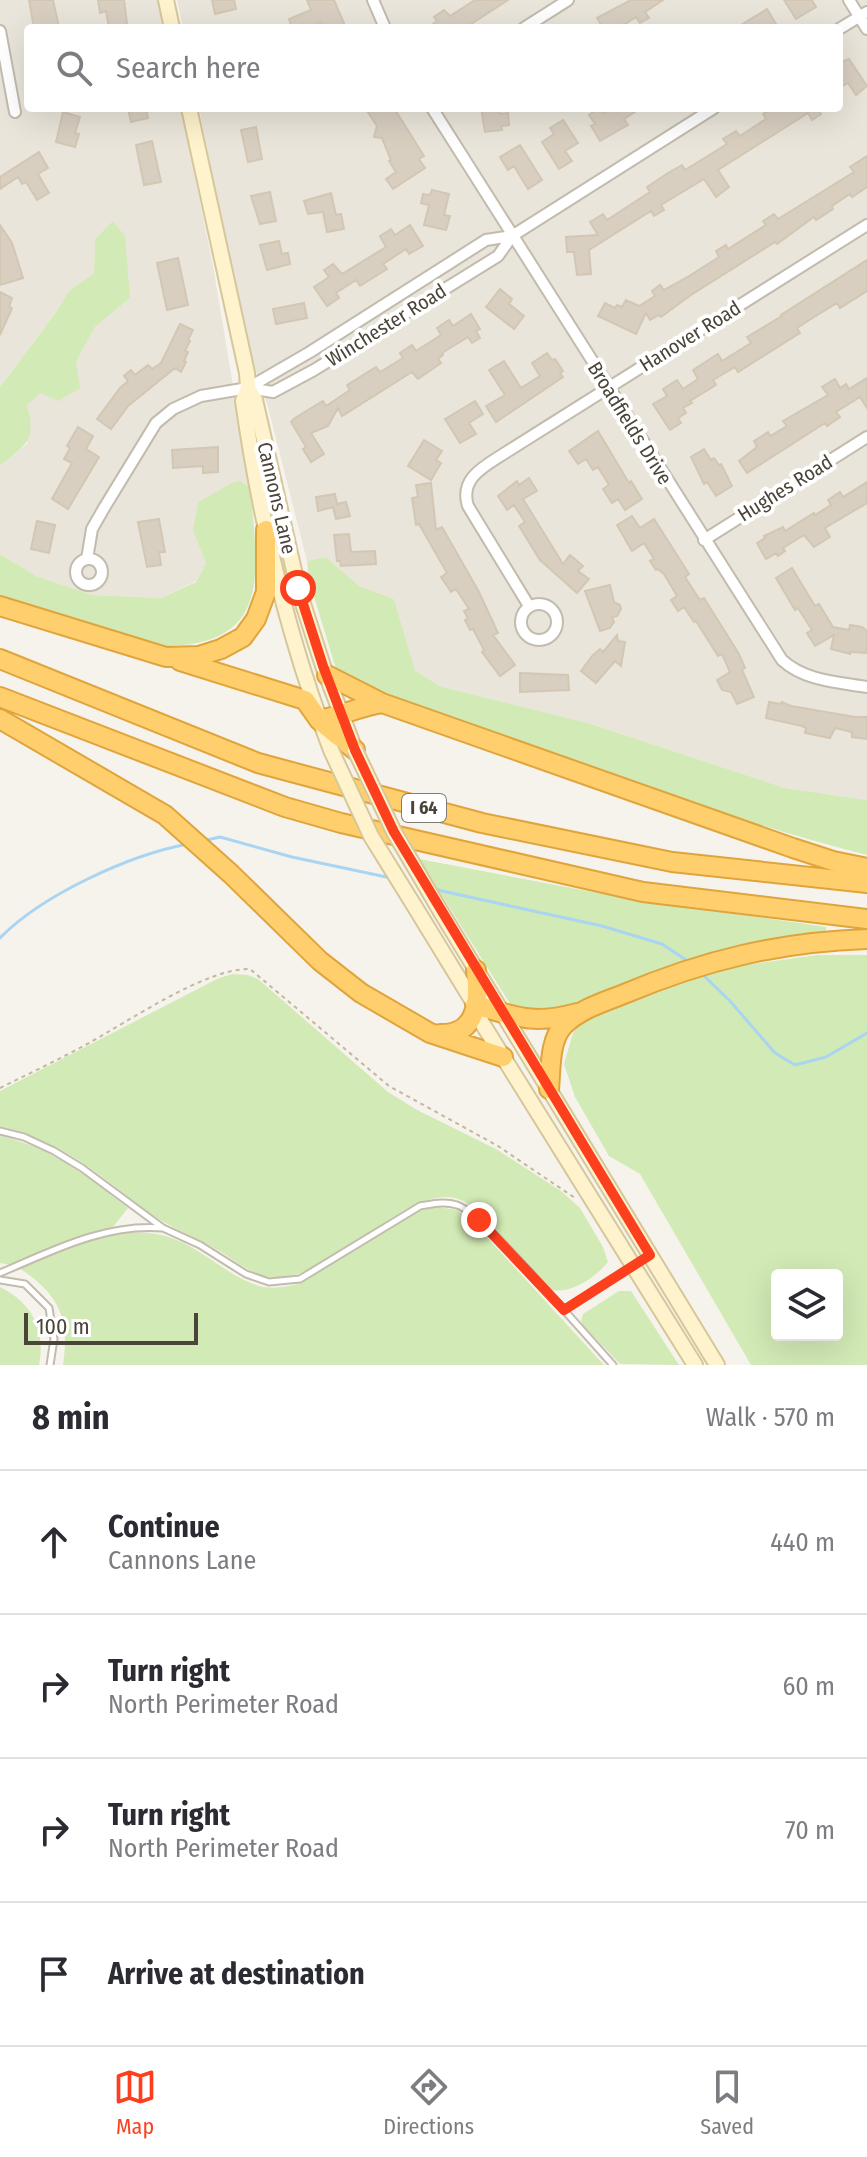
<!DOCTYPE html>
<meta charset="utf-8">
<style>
:root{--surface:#fff;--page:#f2f2f3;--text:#2b2b33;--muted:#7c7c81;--line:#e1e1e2;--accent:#fc3f1d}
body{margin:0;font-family:"Fira Sans Condensed",sans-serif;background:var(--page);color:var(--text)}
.controls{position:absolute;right:24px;bottom:24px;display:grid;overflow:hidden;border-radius:8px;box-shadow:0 8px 32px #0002}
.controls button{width:72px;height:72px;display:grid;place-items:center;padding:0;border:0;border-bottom:2px solid var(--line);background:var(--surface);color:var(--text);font:40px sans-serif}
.scale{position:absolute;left:24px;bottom:20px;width:174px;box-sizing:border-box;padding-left:8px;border:4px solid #4b4439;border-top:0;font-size:22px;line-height:28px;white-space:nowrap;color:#4b4439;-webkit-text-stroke:6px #fff;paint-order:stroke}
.stop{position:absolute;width:24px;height:24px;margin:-18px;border:6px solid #fc3f1d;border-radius:50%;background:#fff}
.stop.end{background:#fc3f1d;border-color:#fff;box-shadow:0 2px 8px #0008}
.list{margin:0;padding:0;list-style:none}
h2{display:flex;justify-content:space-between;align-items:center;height:104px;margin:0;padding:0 32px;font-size:34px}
h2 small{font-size:26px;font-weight:400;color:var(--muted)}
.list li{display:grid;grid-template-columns:52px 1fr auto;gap:24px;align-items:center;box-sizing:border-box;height:144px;padding:0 32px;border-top:2px solid var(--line)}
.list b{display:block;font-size:30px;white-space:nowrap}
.list p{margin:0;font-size:26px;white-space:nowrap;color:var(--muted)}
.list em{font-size:26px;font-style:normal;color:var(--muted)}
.icon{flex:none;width:44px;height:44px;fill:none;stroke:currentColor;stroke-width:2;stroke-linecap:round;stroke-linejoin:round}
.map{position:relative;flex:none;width:867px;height:1365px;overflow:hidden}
.search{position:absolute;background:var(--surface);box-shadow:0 8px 32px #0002;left:24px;right:24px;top:24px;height:88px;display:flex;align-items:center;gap:20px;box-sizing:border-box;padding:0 28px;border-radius:8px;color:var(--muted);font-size:30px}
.sheet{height:680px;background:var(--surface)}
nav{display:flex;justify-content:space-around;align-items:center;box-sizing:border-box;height:112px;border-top:2px solid var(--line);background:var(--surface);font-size:22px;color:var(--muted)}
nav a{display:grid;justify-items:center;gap:4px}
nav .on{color:var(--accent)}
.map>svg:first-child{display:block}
</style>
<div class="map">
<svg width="867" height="1365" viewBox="0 0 867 1365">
<rect width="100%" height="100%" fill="#f6f3ec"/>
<path fill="#eae5da" d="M0,0H159L161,8L165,28H28V108H181L213,266L250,487L240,481L193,531L206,563L196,581L161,598L92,595L36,576L0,554V466L27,444L26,405L76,362L95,327L130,298L113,222L95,239L94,273L69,291L54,315L0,387Z
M177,0H867V800L785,788L588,723L439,686L415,670L394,599L359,586L326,557L307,561L268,407L247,344L199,108H839V28H183Z"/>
<path fill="#d2eab5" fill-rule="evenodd" d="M113,221L125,236L130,298L95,327L76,362L80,388L58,401L41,393L27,405C37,441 26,444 0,466V387L54,315L69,291L94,273L95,239Z
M240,481L250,487C258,572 274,647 160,646L0,598V554L36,576L92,595L161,598L196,582L206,563L193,531L198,502L232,483Z
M326,557L359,586L394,599L415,670L439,686L588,723L785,788L867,800V855C752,826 641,785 529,746C466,724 392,705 336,669L309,580L307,561Z
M419,859L598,893L826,927V932L748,943L670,968L555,1012H531L511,1005Z
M817,955H867V1365H751L640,1174L609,1156L575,1097L564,1064L573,1033L583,1020L680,981L740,966ZM777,1275H837V1335H777Z
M233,974L248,975L258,979L388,1092L417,1110L496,1149L561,1191L580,1208L603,1247L608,1262C595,1278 571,1294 551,1290C534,1271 481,1208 461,1200C407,1178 333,1285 270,1277C249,1274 234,1259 216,1249C197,1238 176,1230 157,1218C127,1198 100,1172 68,1154C47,1142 23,1135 0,1128V1091L219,978Z
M0,1136C51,1147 88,1177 128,1208L113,1227L11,1265L0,1263Z
M438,1207L457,1210L472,1221L604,1365H63C70,1318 59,1294 19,1268C61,1254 104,1229 149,1233C194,1237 222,1275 259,1286C273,1290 289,1286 302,1283L419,1211Z
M0,1287C32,1303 46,1329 39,1365H0Z
M619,1291H631L679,1365L620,1364L584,1326L581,1321L583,1314Z"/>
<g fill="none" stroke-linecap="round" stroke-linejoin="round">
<path stroke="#a9d4f2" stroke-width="3" d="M203,841L220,837L292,857L391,878
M433,889L602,926L662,944L689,962
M0,938C42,895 129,855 188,844
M701,973L730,1001L775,1053L795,1065L826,1057L867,1033"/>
</g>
<path fill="#d8cfc1" stroke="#d3c7b4" stroke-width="2" d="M29,0H53L59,27L34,28Z
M98,0H124L127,24L109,28L106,11L100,13Z
M212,0H234L236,9L215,14Z
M307,0H334L346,28H324L321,22L306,28H292L289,19L311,10Z
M475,0H508L465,28H427L437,21L434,17L444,10L450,16Z
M631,0H663L645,12L649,18L640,23L636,17L619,28H603L597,18Z
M784,0H812L816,7L796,19Z
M767,9L776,24L770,28H736Z
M849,59L867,86L856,95L848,83L839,88V63Z
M128,108H146L148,118L131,122Z
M365,108H394L424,156L419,159L425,168L393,189L386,179L396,172L389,161L391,160L382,138L374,137L377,126Z
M481,108H499L500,114L508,113L509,125L501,126L502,130L485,132Z
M599,108L604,114L613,108H641L624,119L628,125L600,141L591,126L595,124L589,115Z
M772,108H817L821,114L812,120L808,113L718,170L729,187L716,197L704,179L661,205L664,210L654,216L651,211L589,250L591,274L577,275L574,252H567L566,237L598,235L590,222L603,214L607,220L633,203L650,192L647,187L668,173L682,165L685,170L727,144L723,139L736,131L740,136L766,119L763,114Z
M63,112L80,117L75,133L79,134L75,147L56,142Z
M563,120L578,143L565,151L572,161L559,169L542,142L554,134L550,128Z
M256,127L262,159L248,162L241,130Z
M152,141L161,182L144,185L136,145Z
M520,145L542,180L528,189L514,166L508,170L500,157Z
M39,152L48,168L38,174L49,193L37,200L26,182L22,184L18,177L0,189V177Z
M867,156V187L852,197L850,194L832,206L833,209L816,220L814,217L777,244L775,242L691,295L661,317L659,315L650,320L646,313L636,334L598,316L605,303L615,308L617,305L622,307L626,300L639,306L655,296L652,291L660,285L664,290L689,276L719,257L716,251L726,245L728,249L766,225L763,221L774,214L778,219L854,172L850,167Z
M432,190L449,194L444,215L450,216L446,230L424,225L429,205L421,203L423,194L430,195Z
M270,192L276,221L260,224L251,196Z
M331,193L336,215L341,214L344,229L327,232L323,212L308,214L304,201Z
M0,225L12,243L23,278L0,285Z
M410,225L423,246L409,254L406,249L383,264L387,269L360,286L356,280L336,293L339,298L327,306L314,287L329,277L324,270L333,264L342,274L386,247L380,236L391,229L395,235Z
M279,241L282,254L288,253L290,264L267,270L260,245Z
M178,258L188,305L167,310L157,263Z
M867,260V291L840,308L837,303L811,319L797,328L800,333L738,372L735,367L713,380L716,385L690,401L692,403L683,408L686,413L678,418L681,423L670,430L653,404L667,396L663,389L677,380L683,389L698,379L693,370L718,354L722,361L751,343L747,337L782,316L781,315Z
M500,289L512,299L509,304L524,316L514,329L486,307Z
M0,292L12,298L9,307L12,308L0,335Z
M304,303L307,318L276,324L273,309Z
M471,314L480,329L476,331L480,338L472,343L468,337L442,353L443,355L438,359L441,363L418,379L412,372L342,416L338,408L328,426L311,433L324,454L311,462L303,449L306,447L291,422L295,418L323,401L326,406L350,390L347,385L376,367L380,372L403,358L400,353L412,345L416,351L441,335L437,328L449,320L453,326Z
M180,324L193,330L188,340L190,341L185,351L188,352L184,361L186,362L181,372L175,368L128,406L111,429L97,419L120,388L128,381L124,376L131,370L135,375L148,365L152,369L161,363Z
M547,353L552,360L555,359L563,371L560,373L563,377L496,422L486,406L505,395L489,370L504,361L521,388L540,376L532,363Z
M867,378V408L860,397L836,412L840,417L827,426L825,423L747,473L739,461L757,447L754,441L768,432L770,436L787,426L783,421L828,395L822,387L835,379L840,388L846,384L849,389Z
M475,401L483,414L469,423L476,434L460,443L445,419Z
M78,427L93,436L86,449L99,457L68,509L52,499L72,463L64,459L70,448L67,446Z
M598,431L629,483L631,481L642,499L625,510L618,499L612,503L603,489L609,485L598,467L593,470L586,459L578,464L569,451Z
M424,440L442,451L436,460L441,463L431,480L408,466Z
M218,447V472L203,473V466L173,468L172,450Z
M704,449L711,460L714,458L719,465L721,464L732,486L716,496L707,482L704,484L691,457Z
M529,478L537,491L523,499L563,564L570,555L583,566L578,571L589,579L577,593L540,560L519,526L525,522L514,505L507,510L498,496L517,481L519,485Z
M867,482V503L825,528L830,537L814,547L804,535L783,548L785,551L778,556L776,553L766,559L757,543L765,538L764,536L783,527L785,531L814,513L815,515L831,505L828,500L840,492L843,497Z
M431,483L436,530L442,527L479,592L498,633L493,635L515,665L500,676L482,652L484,650L473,629L470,630L465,620L468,619L464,611L469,609L456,589L451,592L441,577L447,573L419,524L416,525L412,498L418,497L416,485Z
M335,494L337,504L346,502L350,516L336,519L333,507L318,511L316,497Z
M632,516L640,528L654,519L689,574L685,577L700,600L704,598L739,654L745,668L742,670L754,697L737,704L731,692L722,690L717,680L730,672L722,654L718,656L696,621L694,622L684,607L678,611L671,600L677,596L664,574L658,569L656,570L650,561L654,559L644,543L632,551L617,525Z
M159,519L165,552H159L161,565L147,567L138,522Z
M37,521L55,525L49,553L31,549Z
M349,534L351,552L375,551L376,564L341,566L340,561H337L334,535Z
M792,568L815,606L819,604L833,627L849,630L850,625L862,627L867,631V653L850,652V654L831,649L834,635L815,646L807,633L812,630L798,608L795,610L776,578Z
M610,585L614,602L620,605L621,609L617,616L612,617L614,622L610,628L600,631L585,591Z
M617,635L618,641L625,642L621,666L615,661L596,683L581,671L593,655L600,649L603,652Z
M520,673L568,675L569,690L520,692Z
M769,702L781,704L782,702L791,706L855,717H867V739L852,737V732L835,728L830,738L805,733L806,728L802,726L766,718Z"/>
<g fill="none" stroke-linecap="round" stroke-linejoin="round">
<defs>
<path id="lane" d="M0,1131L24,1137L54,1151L82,1168L163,1228L200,1245L246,1274L269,1282L300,1279L420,1206C433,1204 444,1201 457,1205C481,1213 543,1288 564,1310L631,1267
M0,1273C52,1251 105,1223 163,1228
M0,1280L25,1284L49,1308L54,1339L50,1365
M564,1310L613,1365"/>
<path id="street" d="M373,0L385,28
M849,0L867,29
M524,28L568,0
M839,29L867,12
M0,31L15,112
M432,108L782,660C805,681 837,682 867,687
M248,388L310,352L486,240L512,236L714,108
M704,540L867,437
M87,559L92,529L104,508L156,423L173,409L201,396L248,388L273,392L314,370L498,256L512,236
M76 572a13 13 0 1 1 26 0a13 13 0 1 1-26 0Z
M521 622a18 18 0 1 1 36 0a18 18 0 1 1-36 0Z
M529,606L468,506C459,478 485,466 505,453L867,225"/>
<path id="secondary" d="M166,0L172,28
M189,108L247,373L248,388L243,401C260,520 288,638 331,750
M248,388L255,400L298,588L323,666L355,750
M415,907L475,1005L482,1023L695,1365
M441,912L717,1365"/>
<path id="highway" d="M0,606L166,657L199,656L221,649L243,637L256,619L266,592V530
M0,659L258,763L482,823L672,862L867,883
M180,661L305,700L319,720L355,750
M327,675L382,703L793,848L833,861L867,868
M0,697L285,807L341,823L643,892L867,919
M0,719L165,815L231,874L320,961L361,993L430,1033L503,1057
M319,720C341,716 361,706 382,703
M475,1005C517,1017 533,1025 577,1013
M440,1034C479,1035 479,999 476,970
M549,1089C551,1069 549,1040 564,1025C580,1009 604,1002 624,994C705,960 779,942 867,939"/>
</defs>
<use href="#lane" stroke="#c2bbae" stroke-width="9"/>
<use href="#street" stroke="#c2bbae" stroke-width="14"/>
<use href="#secondary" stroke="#d6c79b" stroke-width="18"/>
<use href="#highway" stroke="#e0a43c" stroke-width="22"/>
<path stroke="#c4b79f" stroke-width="2" stroke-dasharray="4 4" stroke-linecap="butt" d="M0,1088C30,1073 60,1059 89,1043C129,1021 206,968 250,969L389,1086L498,1146L575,1198"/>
<use href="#lane" stroke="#fff" stroke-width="5"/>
<use href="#street" stroke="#fff" stroke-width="10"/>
<use href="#secondary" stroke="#fff3cd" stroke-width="14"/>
<use href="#highway" stroke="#ffcf6e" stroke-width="18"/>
<defs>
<path id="secondary-bridge" d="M331,750L371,836L415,907
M355,750L394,832L441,912"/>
</defs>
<use href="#secondary-bridge" stroke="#d6c79b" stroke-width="18" stroke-linecap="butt"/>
<use href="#secondary-bridge" stroke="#fff3cd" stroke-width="14"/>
</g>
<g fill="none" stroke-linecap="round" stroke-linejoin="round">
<path stroke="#fc3f1d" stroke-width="10" d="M298,588L323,666L355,750L394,832L650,1255L564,1310L479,1220"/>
</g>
<g text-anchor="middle" stroke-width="8" stroke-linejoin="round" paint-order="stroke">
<rect fill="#fff" stroke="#817c74" stroke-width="2" x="402" y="794" width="44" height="28" rx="6"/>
<g font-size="18" font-weight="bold" fill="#4b4439">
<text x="424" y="814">I 64</text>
</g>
<g font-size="20" fill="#4b4439" stroke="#fff">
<text transform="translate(386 325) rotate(-32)" y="7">Winchester Road</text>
<text transform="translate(690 336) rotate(-32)" y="7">Hanover Road</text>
<text transform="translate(630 423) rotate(58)" y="7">Broadfields Drive</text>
<text transform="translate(785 488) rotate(-32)" y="7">Hughes Road</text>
<text transform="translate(277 498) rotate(77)" y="7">Cannons Lane</text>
</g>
</g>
</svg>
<div class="controls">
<button><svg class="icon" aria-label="layers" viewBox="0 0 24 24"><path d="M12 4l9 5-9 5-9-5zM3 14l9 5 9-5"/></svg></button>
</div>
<div class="scale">100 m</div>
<div class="stop" style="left:298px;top:588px"></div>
<div class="stop end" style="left:479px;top:1220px"></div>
<div class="search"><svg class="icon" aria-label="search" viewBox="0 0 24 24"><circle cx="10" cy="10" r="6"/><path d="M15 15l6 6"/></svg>Search here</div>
</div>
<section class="sheet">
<h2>8 min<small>Walk · 570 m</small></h2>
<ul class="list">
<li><svg class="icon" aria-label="ahead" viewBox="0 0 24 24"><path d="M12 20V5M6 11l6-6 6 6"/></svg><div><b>Continue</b><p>Cannons Lane</p></div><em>440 m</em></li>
<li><svg class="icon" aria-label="right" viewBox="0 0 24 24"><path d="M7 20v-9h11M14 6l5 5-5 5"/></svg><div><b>Turn right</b><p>North Perimeter Road</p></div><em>60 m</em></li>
<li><svg class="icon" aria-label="right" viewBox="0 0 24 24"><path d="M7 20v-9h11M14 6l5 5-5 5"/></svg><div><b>Turn right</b><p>North Perimeter Road</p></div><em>70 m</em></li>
<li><svg class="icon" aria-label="arrive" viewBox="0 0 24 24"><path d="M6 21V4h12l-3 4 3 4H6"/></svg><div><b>Arrive at destination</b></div></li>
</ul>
</section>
<nav>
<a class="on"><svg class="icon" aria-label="map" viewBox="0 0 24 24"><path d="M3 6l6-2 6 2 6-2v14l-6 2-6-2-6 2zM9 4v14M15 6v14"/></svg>Map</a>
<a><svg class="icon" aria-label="directions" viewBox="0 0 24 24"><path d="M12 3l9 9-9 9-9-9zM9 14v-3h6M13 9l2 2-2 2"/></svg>Directions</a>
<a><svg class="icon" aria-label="saved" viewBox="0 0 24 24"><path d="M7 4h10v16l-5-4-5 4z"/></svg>Saved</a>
</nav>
